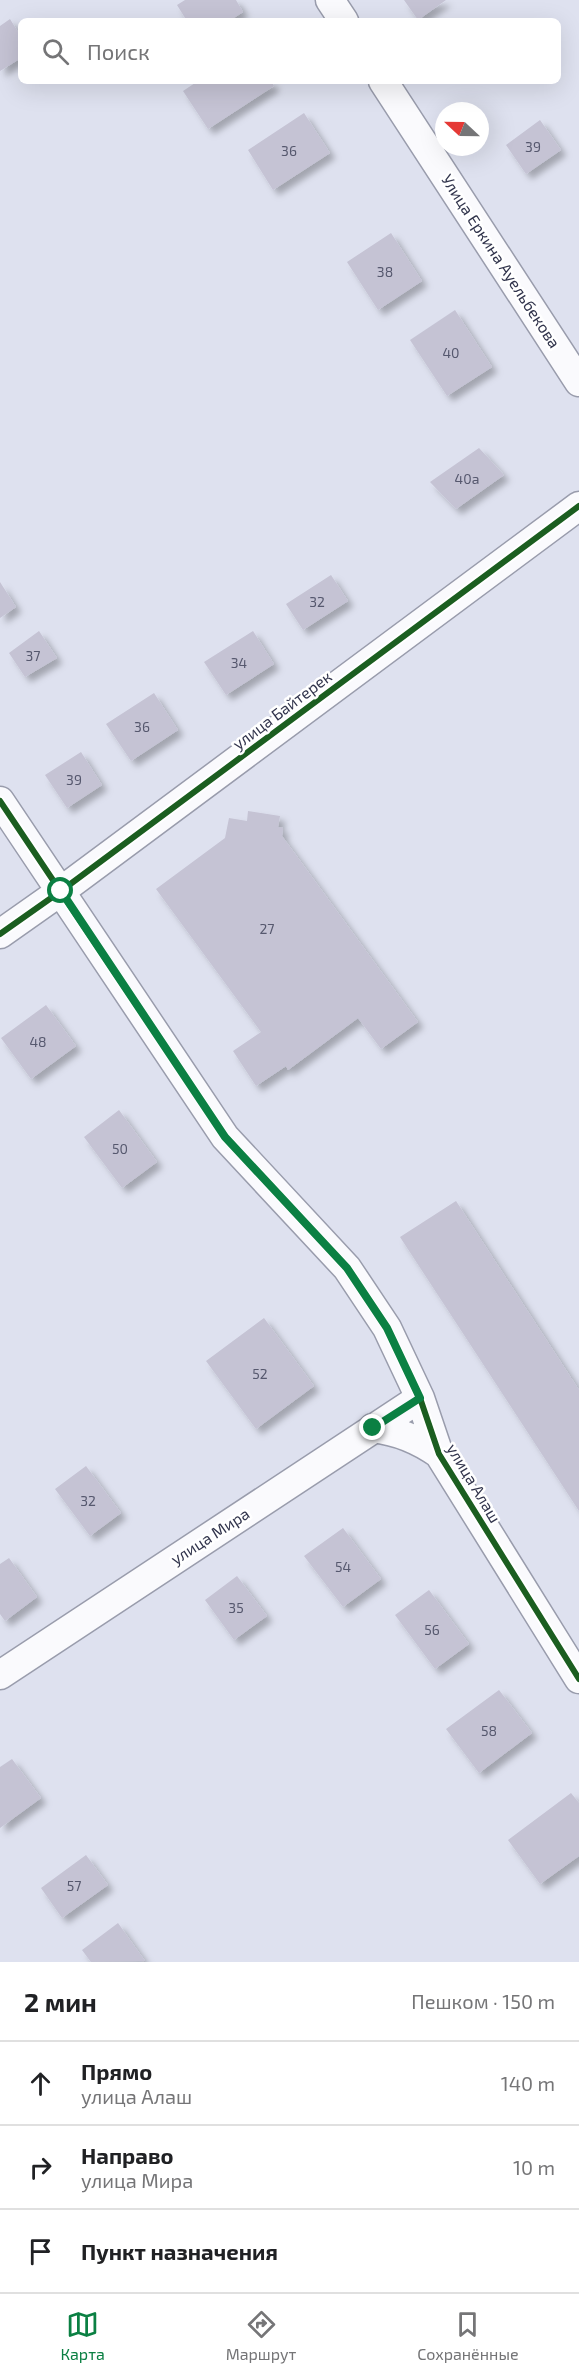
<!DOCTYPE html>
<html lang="ru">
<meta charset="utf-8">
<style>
:root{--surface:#fff;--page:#f2f2f2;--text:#202124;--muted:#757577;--line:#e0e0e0;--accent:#0b8043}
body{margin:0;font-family:"Exo 2",sans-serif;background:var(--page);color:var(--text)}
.compass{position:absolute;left:435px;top:102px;width:54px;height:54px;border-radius:50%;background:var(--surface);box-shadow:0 6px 24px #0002;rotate:292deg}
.stop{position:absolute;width:18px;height:18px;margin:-14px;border:4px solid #0b8043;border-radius:50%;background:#fff}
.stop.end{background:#0b8043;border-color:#fff;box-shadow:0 2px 6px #0008}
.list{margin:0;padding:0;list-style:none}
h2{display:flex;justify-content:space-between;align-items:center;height:78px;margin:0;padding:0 24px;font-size:26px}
h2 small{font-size:20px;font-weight:400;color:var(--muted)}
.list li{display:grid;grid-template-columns:39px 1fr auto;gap:18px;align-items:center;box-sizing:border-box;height:84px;padding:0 24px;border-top:2px solid var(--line)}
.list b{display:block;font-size:22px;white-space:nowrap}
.list p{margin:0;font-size:20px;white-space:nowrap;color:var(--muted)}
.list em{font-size:20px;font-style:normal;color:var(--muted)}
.icon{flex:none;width:33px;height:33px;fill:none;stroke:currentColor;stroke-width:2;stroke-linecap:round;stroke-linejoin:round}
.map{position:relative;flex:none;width:579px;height:1962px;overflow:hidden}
.search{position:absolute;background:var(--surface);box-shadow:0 6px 24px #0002;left:18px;right:18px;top:18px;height:66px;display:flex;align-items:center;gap:15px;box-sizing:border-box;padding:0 21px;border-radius:9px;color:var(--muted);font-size:22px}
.sheet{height:330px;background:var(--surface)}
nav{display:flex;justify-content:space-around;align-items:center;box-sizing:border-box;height:84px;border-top:2px solid var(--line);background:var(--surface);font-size:16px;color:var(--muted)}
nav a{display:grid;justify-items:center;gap:3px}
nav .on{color:var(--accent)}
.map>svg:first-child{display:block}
</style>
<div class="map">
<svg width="579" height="1962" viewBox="0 0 579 1962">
<defs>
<filter id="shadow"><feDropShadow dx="5.5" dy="5.5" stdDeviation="3" flood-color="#0004"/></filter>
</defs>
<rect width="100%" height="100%" fill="#dee1ef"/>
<path fill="#c5c3d4" filter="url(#shadow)" d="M185,0H236L243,12L229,21H187L177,5Z
M404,0H446L418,20Z
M10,19L21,37V58L0,71V26Z
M198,81H271L274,86L208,129L183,91Z
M304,113L330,153L273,190L248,150Z
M540,120L561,150L526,174L506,145Z
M391,233L422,281L378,310L347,262Z
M455,310L492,367L447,396L410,340Z
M479,448L504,475L456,509L430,482Z
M331,575L348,601L303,630L286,604Z
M0,582L16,607L0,618Z
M39,631L57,658L25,677L9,653Z
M253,631L274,664L226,695L204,662Z
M154,693L178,730L131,761L106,724Z
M81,752L102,785L67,808L45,775Z
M248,811L280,816L278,827L283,828L282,836L418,1022L381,1049L358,1018L288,1070L286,1066L256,1086L233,1051L261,1032L156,889L225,838L229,818L247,821Z
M46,1005L76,1046L31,1079L1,1038Z
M119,1110L157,1162L122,1188L84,1137Z
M456,1201L579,1390V1511L400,1237Z
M264,1318L314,1386L256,1429L206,1361Z
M86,1466L121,1513L90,1536L55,1489Z
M343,1528L381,1579L343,1607L304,1556Z
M9,1558L37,1597L5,1621L0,1614V1564Z
M237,1576L267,1616L234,1640L205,1600Z
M429,1590L469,1644L435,1669L395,1615Z
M499,1690L532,1733L479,1773L446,1729Z
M12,1759L41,1798L0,1828V1767Z
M571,1793L579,1803V1856L540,1884L508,1840Z
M86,1855L108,1885L62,1918L41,1888Z
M118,1923L145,1961L91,1962L82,1950Z"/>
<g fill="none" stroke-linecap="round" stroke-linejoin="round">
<defs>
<path id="street" d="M330,0L344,21
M383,81L579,382
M0,801L225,1137L347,1268L387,1328L420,1398L439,1454L579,1679
M0,934L61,891L579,506
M373,1428C398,1431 418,1439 439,1454
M0,1675L420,1398"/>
</defs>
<use href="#street" stroke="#999cac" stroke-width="31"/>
<use href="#street" stroke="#fafafd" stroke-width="28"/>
<defs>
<path id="cycleway" d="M0,801L225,1137L347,1268L387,1328L420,1398L439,1454L579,1679
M0,934L61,891L579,506"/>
</defs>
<use href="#cycleway" stroke="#fff" stroke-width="10"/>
<use href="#cycleway" stroke="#1b5e20" stroke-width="6"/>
</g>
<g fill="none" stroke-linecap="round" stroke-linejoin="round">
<path stroke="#0b8043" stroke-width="8" d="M61,891L225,1137L347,1268L387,1328L420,1398L373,1428"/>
</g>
<g text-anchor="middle" stroke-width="5" stroke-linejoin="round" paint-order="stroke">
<g font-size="14" fill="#56586e">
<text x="533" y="152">39</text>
<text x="289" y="156">36</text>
<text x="385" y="277">38</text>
<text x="451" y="358">40</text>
<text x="467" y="484">40а</text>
<text x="317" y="607">32</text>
<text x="33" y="661">37</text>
<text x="239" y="668">34</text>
<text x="142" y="732">36</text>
<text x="74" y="785">39</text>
<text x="267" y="934">27</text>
<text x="38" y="1047">48</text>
<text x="120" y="1154">50</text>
<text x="260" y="1379">52</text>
<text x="88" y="1506">32</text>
<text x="343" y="1572">54</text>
<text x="236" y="1613">35</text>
<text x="432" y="1635">56</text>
<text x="489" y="1736">58</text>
<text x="74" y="1891">57</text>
</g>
<g font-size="16" fill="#31344c" stroke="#fff">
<text transform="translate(501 261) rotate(57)" y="6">Улица Еркина Ауельбекова</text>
<text transform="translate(282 710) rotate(-37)" y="6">улица Байтерек</text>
<text transform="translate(474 1483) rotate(59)" y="6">улица Алаш</text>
<text transform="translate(210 1536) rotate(-33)" y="6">улица Мира</text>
</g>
</g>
</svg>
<svg class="compass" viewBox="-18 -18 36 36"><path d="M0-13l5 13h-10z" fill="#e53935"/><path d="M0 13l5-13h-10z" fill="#757577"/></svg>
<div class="stop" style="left:61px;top:891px"></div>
<div class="stop end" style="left:373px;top:1428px"></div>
<div class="search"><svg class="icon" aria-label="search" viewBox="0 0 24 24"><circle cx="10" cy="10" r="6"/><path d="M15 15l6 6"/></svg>Поиск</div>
</div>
<section class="sheet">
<h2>2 мин<small>Пешком · 150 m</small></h2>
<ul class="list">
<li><svg class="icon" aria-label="ahead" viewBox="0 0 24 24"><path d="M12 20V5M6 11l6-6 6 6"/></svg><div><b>Прямо</b><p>улица Алаш</p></div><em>140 m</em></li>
<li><svg class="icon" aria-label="right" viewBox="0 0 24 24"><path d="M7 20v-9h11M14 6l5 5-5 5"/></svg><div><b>Направо</b><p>улица Мира</p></div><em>10 m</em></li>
<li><svg class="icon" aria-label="arrive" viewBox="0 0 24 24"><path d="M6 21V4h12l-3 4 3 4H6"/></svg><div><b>Пункт назначения</b></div></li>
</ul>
</section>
<nav>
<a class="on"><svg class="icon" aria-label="map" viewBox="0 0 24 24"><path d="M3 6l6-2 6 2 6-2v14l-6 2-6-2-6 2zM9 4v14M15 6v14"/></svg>Карта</a>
<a><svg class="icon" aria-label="directions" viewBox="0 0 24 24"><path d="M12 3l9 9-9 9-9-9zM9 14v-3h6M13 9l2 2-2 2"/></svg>Маршрут</a>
<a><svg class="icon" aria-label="saved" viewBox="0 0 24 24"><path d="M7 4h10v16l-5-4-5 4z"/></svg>Сохранённые</a>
</nav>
